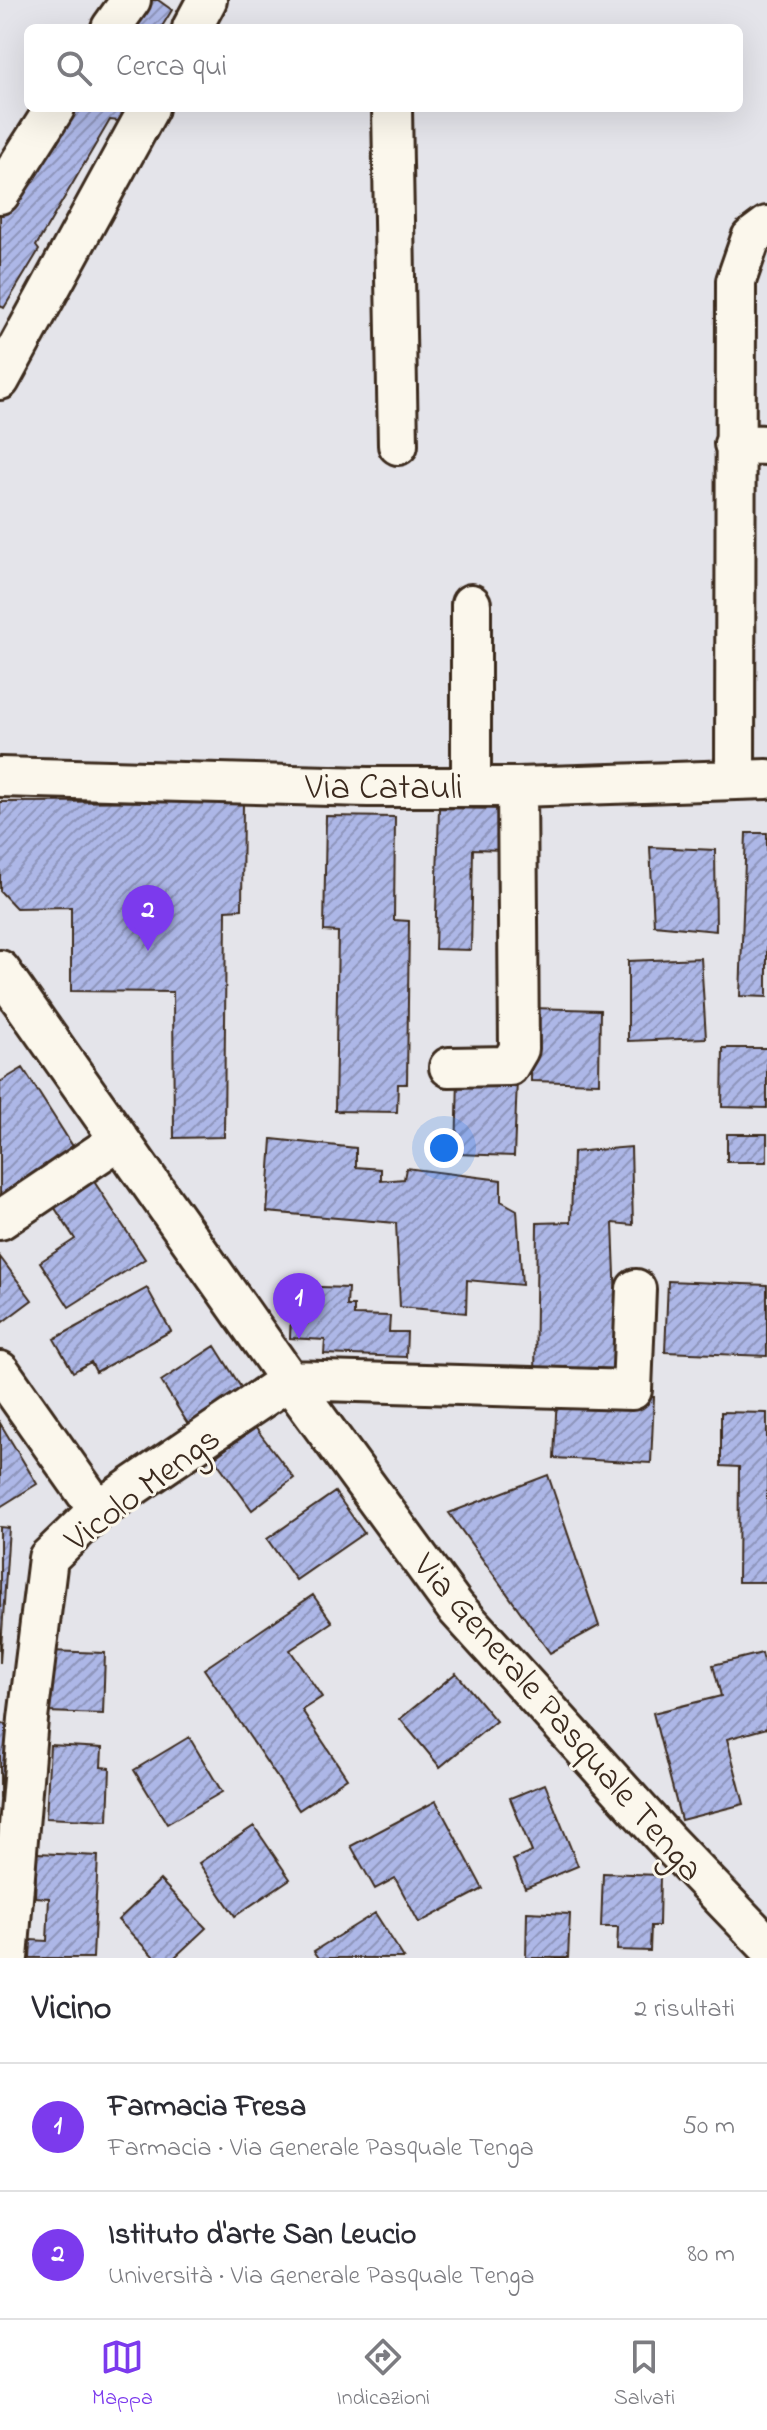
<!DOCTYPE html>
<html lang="it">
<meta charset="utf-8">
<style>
:root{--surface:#fff;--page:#f2f2f3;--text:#2b2b33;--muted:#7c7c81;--line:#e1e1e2;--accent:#7c3aed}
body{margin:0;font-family:"Indie Flower",sans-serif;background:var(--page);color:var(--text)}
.you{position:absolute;left:444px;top:1148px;width:28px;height:28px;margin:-20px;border:6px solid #fff;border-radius:50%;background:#1a73e8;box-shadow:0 0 0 12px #1a73e833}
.badge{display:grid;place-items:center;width:52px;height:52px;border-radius:50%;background:var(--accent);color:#fff;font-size:26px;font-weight:700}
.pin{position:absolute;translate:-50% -66px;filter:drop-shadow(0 2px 4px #0008)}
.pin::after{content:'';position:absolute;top:42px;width:28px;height:24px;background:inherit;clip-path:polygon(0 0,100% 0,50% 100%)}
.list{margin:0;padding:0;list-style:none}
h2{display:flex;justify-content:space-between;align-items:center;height:104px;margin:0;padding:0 32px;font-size:34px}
h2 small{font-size:26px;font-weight:400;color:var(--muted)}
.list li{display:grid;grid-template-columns:52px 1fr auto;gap:24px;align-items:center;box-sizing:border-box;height:128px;padding:0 32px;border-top:2px solid var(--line)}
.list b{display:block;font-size:30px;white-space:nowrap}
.list p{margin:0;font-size:26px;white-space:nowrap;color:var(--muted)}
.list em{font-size:26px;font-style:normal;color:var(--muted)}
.icon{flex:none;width:44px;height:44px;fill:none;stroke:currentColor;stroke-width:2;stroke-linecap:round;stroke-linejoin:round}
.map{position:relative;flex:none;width:767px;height:1958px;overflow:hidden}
.search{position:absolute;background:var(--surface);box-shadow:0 8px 32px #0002;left:24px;right:24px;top:24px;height:88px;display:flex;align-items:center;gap:20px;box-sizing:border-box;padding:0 28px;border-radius:12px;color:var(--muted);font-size:30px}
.sheet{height:360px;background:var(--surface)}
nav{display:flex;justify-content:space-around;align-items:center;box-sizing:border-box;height:112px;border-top:2px solid var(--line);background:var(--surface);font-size:22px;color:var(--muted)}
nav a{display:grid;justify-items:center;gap:4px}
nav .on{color:var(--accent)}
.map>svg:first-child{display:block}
</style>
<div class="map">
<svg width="767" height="1958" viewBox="0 0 767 1958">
<defs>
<pattern id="building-hatch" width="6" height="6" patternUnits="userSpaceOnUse" patternTransform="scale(2)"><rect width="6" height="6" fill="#adb7e7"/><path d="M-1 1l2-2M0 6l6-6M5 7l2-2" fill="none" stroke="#8e95bb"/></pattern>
</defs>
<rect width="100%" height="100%" fill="#e4e4ea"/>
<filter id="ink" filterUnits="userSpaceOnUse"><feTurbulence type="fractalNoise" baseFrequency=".0125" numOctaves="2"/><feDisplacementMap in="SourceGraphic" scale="16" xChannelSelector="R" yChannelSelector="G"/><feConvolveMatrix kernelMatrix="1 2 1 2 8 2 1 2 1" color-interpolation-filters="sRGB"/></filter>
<g filter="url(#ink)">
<path fill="url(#building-hatch)" stroke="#3b2a1e" stroke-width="2" d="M142,0H158L172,10L161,28H119Z
M68,108H127L119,121L110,120L36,246L39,250L4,308L0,306V208Z
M243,801L242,909L226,910L224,1137L174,1138L173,992L71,991V907L16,908L0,891V802Z
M439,808L504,809L503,850L473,849L471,950L435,949Z
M326,816L395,817L394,920L409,921L407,1084H398L397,1112L335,1111L338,932L324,931Z
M746,833H767V997L740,996Z
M650,847L715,850L716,931L654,925Z
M701,958L706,1038L628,1041V961Z
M532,1008L600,1010L599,1083L531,1081Z
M723,1048H767V1108L722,1107Z
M23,1068L74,1148L0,1195V1082Z
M458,1078L517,1080L514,1156L456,1154Z
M727,1134H767V1162H727Z
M272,1139L356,1148V1167L381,1169V1181L404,1179L406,1168L501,1180V1201L517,1210L522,1285L467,1280L466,1313L400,1307L396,1223L267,1212Z
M631,1147L633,1225L613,1223L619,1379L535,1381L537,1223L571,1222L573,1152Z
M91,1177L145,1259L69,1307L40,1262L75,1239L51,1202Z
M0,1257L32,1300L0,1324Z
M668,1281L767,1285V1356L665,1352Z
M292,1286L348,1288L347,1306H354V1315L390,1316L389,1332H407L406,1357L324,1354L325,1340L290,1338Z
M147,1288L171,1331L96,1372L91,1362L73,1372L54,1339Z
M215,1346L249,1400L195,1435L161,1381Z
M557,1393L654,1397L651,1463L554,1458Z
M721,1412L767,1413V1582H738L739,1467L721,1466Z
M0,1423L37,1484L0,1507Z
M255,1427L294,1478L252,1510L214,1458Z
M548,1475L599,1626L550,1653L449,1513Z
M335,1492L364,1533L296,1580L267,1539Z
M0,1527L9,1528L0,1663Z
M313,1595L332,1622L290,1650L322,1697L302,1710L347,1778L299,1810L204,1669Z
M48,1651L105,1653L103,1714L47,1712Z
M762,1653L767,1673V1728L727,1739L744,1804L681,1820L653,1713L721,1696L713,1665Z
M456,1673L496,1721L440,1767L400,1719Z
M0,1723L13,1725L0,1799Z
M189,1737L222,1792L167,1824L134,1770Z
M50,1745L102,1748L101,1767L110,1768L108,1821L46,1818Z
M545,1784L578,1866L525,1888L513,1860L532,1852L510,1798Z
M436,1801L483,1889L419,1923L395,1878L375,1889L351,1846Z
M254,1826L290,1879L235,1916L199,1863Z
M37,1853L98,1856L93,1958H30L31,1940L47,1941L49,1898L35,1897Z
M603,1873L660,1875L659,1926H651L650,1951L617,1950L618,1927H601Z
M160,1880L206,1928L174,1958H155L118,1920Z
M527,1912L570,1914L568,1958H526Z
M375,1913L404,1958H319L314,1951Z"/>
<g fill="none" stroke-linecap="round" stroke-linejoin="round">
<defs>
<path id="minor" d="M111,28L131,0
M192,28L207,0
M392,108L398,445
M0,194L55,108
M0,380L149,108
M734,444L767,445
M0,777L368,787H517L767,779
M735,778L736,281L751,238L767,226
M471,786V604
M0,970L289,1380L455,1607L668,1842L767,1945
M449,1067L509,1066L519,1049L517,787
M0,1220L119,1140
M0,1371L98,1510
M8,1958L28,1719L48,1558L98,1510L289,1380L632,1390L636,1289"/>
</defs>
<use href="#minor" stroke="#3b2a1e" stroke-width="44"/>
<use href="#minor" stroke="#fbf7ec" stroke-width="38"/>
</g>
</g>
<g text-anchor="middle" stroke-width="6" stroke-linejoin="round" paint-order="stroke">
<g font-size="36" fill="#3b2a1e" stroke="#fbf7ec">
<text x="384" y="798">Via Catauli</text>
<text transform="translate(141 1487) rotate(-37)" y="13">Vicolo Mengs</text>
<text transform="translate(560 1716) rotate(49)" y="13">Via Generale Pasquale Tenga</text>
</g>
</g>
</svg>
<div class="you"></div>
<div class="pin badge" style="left:299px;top:1339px">1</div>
<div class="pin badge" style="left:148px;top:951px">2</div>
<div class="search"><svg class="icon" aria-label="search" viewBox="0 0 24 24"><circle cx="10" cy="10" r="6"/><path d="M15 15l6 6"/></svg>Cerca qui</div>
</div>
<section class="sheet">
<h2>Vicino<small>2 risultati</small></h2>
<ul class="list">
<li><span class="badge">1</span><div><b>Farmacia Fresa</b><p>Farmacia · Via Generale Pasquale Tenga</p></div><em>50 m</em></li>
<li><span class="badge">2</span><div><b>Istituto d'arte San Leucio</b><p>Università · Via Generale Pasquale Tenga</p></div><em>80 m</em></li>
</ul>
</section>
<nav>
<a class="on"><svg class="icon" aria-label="map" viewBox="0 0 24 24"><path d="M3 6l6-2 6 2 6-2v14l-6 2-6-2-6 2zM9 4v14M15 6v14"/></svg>Mappa</a>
<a><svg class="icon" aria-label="directions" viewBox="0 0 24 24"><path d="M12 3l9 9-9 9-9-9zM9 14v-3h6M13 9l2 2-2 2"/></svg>Indicazioni</a>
<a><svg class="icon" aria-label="saved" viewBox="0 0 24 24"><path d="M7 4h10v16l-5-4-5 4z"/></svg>Salvati</a>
</nav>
